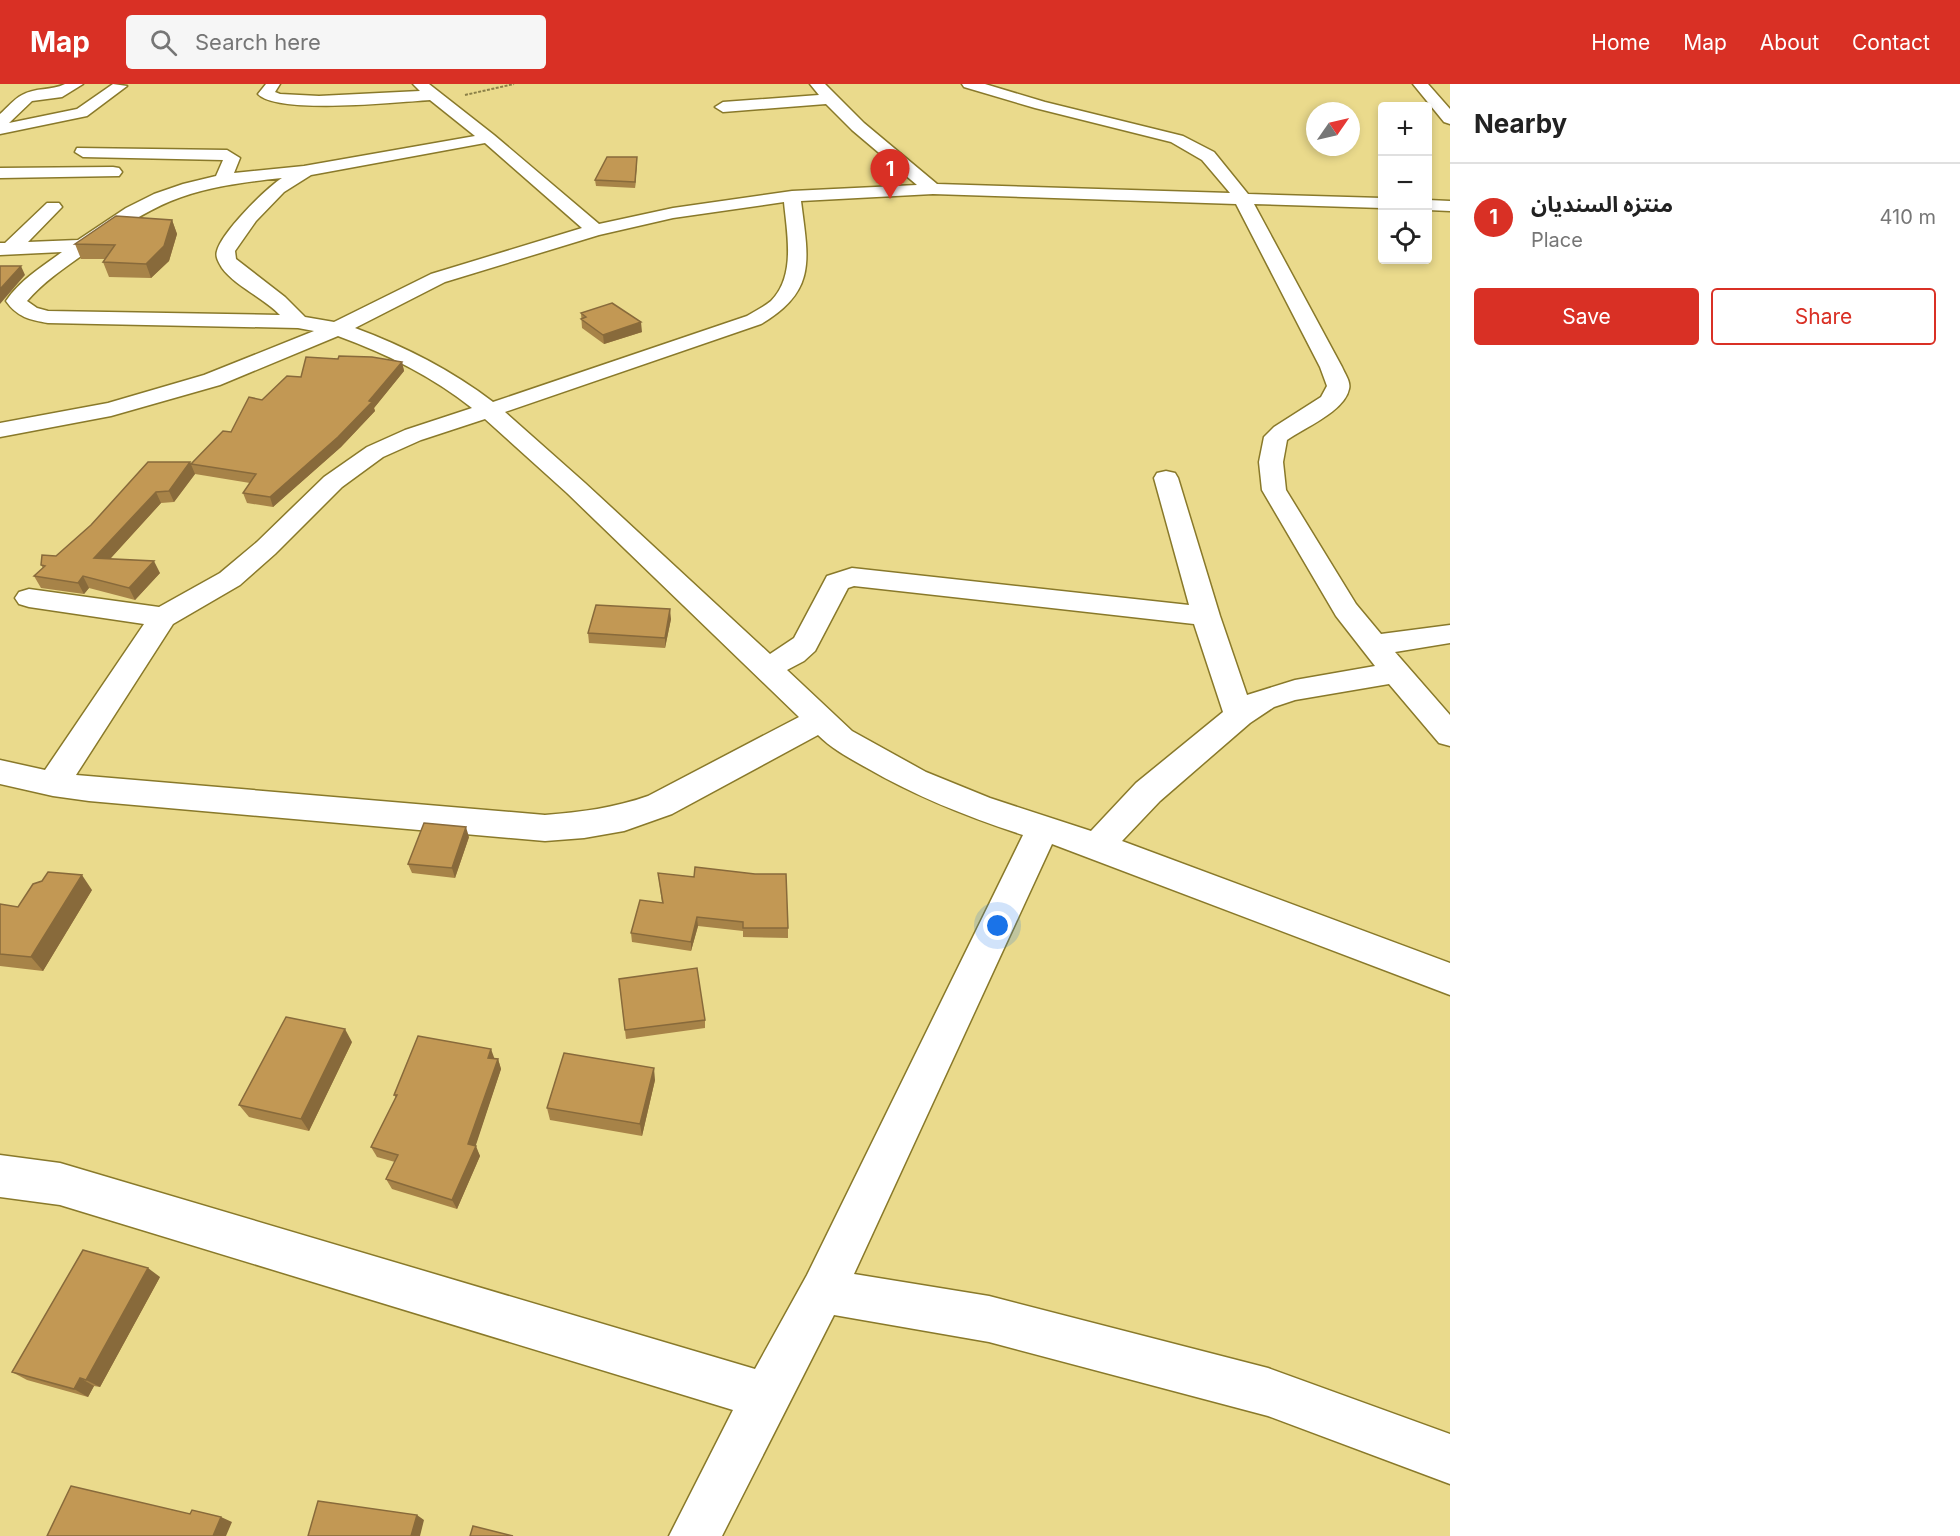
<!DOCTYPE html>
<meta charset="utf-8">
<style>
:root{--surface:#fff;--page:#f6f6f6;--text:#222;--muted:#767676;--line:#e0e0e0;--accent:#d93025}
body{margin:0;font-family:Inter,"Noto Sans Arabic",sans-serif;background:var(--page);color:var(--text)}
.controls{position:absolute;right:18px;top:18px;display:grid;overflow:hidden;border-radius:6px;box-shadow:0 3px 9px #0003}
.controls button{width:54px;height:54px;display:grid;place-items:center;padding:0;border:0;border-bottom:2px solid var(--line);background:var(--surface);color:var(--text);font:30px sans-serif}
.compass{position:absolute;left:1306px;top:18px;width:54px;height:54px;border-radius:50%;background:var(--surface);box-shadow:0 3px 9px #0003;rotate:56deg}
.you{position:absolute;left:998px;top:842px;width:21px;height:21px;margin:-15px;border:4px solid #fff;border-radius:50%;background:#1a73e8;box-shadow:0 0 0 9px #1a73e833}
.badge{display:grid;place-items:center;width:39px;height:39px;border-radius:50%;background:var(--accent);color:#fff;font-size:20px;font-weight:700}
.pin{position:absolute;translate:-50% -50px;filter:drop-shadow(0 2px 3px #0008)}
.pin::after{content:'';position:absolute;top:32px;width:21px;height:18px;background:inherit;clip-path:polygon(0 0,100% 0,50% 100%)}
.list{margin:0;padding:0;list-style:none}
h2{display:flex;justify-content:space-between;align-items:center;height:78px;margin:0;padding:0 24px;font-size:26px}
h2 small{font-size:20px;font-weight:400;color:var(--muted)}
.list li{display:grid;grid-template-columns:39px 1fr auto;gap:18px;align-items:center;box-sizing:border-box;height:108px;padding:0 24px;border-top:2px solid var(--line)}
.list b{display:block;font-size:22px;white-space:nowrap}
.list p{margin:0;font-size:20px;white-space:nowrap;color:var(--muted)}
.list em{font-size:20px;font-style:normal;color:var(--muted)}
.actions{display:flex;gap:12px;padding:18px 24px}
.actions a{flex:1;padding:14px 0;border:2px solid var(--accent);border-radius:6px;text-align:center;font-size:21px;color:var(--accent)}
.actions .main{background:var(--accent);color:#fff}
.icon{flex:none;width:33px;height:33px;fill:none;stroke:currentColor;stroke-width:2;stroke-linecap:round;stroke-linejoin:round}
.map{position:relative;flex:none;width:1450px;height:1452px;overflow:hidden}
header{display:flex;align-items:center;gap:36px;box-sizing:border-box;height:84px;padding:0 30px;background:var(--accent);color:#fff}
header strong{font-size:28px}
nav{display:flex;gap:33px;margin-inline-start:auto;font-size:21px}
.search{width:420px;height:54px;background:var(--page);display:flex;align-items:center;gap:15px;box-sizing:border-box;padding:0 21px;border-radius:6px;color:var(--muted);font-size:22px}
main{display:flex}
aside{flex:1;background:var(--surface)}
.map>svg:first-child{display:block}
</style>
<header>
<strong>Map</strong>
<div class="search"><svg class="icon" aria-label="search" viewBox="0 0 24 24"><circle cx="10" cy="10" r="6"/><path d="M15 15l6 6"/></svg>Search here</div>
<nav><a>Home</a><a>Map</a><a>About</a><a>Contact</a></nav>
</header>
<main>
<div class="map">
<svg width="1450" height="1452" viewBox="0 0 1450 1452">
<rect width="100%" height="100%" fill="#eada8c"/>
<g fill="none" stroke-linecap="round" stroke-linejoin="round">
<defs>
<path id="minor" d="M65,0H83L62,13L32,17L9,39L77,25L113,0L127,2L87,32L0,50V30C7,24 14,15 22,11C36,3 51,7 65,0Z
M266,0H280L275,8L280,10L319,12L420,7L413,0H429L494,51L599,140L673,124L792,107L917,101L852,46L826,20L723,28L715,23L723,18L819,11L810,0H825L864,39L937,100L1230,109L1202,76L1171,58L1035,24L964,3L962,0H985L1045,18L1183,52L1214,68L1248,110L1382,114V124L1254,120L1342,283C1345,290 1351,298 1349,305C1345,327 1304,344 1287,356L1283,378L1286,406L1356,520L1381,550L1450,541V559L1395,568L1450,631V662L1439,659L1389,600L1295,616L1274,623L1250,639L1160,717L1122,757L1450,879V911L1052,760L854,1190L989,1212L1268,1284L1450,1350V1400L1268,1332L989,1258L834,1231L722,1452H669L733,1326L60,1121L0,1113V1071L60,1079L755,1285L807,1191L1023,751C968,733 917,713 867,684C849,674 832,665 818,651L672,730L624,747L584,754L545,757L89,717L53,712L0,700V676L45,686L144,540L29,523L19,520L15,514L19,508L29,505L159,523L220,489L257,458L324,393L367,363L405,346L472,324C432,292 385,269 338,252L220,301L111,332L0,353V339L108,319L204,291L314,247L298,244L48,239C30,236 17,233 6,217C20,196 42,183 62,168L0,171V159H5L47,119H59L62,123L28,158L78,156L126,124L154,110L183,100L216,92L223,76L83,73L75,68L77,64L227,66L240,74L234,89L304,82L475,52L430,16C400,18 277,31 258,10ZM485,59L582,144L431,190L334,238L305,233L285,213L236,175L235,167L256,137L284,108L311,91ZM282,94C265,105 222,148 217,167C215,173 219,179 222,184C234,201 265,215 280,231L48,227L37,224L27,217C45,196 69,181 91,165C161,113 196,103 282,94ZM933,110L1236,120L1320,283L1327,302L1321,313L1274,343L1264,353L1259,378L1262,406L1336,532L1375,582L1295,596L1247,611L1220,532L1178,394L1175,389L1166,387L1157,389L1154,394L1189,521L852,484L827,492L794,554L770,570L585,399L505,328L761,240C818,207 808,174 801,117ZM784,118C787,150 796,192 771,217C764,223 755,227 747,232L493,318C451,286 404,262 355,244L445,198L599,151L673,134ZM485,335L567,409L799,633L648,712C614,724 581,728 545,731L76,691L173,540L240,501L275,470L342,403L383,373L421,356ZM854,502L1194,540L1223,628L1136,699L1091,747L990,714L926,688L852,647L787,586L804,577L815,567L848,504Z
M1413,0H1428L1450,25V40L1444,38Z
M113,83L119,84L122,88L119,92L0,94V84Z
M1428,116L1450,117V127L1428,126Z"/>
</defs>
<use href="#minor" stroke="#89792a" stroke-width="3"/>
<path stroke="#8b8048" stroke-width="2" stroke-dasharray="3 1.5" stroke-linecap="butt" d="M465,11L514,0"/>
<use href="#minor" fill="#fff" fill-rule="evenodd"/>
</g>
<path fill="#a78348" d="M637,73L635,104L596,102L595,96Z
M172,136L177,150L169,177L151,194L109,193L103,178L105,175H81L75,160Z
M581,229L642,248L604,260L582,244Z
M338,275L402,278L404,287L374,324L375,327L341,363L273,423L247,419L243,409L250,399L195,390L174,418L161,419L110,475L160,489L135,516L89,504L84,510L41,504L34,492L43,484L41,481L56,472L190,378L191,380L231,348L262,316L301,293Z
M671,535L665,564L589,559L588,549Z
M469,753L455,794L412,789L408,780Z
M658,789L788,844V854L743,853V847L698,842L691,867L632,858L631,849L662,819Z
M92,806L43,887L0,882V820L18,823Z
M619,895L705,936V944L626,955Z
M352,958L309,1047L249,1033L239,1021Z
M494,974L498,975L501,985L475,1062L480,1072L457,1125L392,1105L386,1095L395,1078L377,1073L371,1063L396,1014L394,1011Z
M655,996L642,1052L550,1036L547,1024Z
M160,1193L100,1303L94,1302L88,1313L27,1296L12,1288Z"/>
<path fill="#886a3b" d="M637,73V79L635,104V98Z
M172,136L177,150L169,177L151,194L146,180Z
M21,182L25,191L0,220V205Z
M641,238L642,248L604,260L603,251Z
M402,278L404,287L374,324L375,327L341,363L273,423L270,413L369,317Z
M190,378L195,390L174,418L169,407Z
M156,408L161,419L100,486L94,474Z
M154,477L160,489L135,516L129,504Z
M83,492L89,504L84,510L78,499Z
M670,525L671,535L665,564V554Z
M466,743L469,753L455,794L452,784Z
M82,791L92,806L43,887L31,873Z
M697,833L698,842L691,867V858Z
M345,945L352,958L309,1047L301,1035Z
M491,965L495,976L488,974Z
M498,975L501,985L473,1070L468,1060Z
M654,984L655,996L642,1052L640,1040Z
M476,1062L480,1072L457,1125L452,1116Z
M148,1184L160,1193L100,1303L86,1296Z
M80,1294L94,1302L88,1313L74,1305Z
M417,1431L424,1436L420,1452H411Z
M221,1433L232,1438L226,1452H213Z"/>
<path fill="#c29854" stroke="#886a3b" stroke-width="1.5" d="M607,73H637L635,98L595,96Z
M116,132L172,136L164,162L146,180L103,178L115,161L75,160Z
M0,182H21L0,205Z
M612,219L641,238L603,251L581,235L586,233L581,229Z
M339,272L372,273L402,278L369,317L372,318L338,353L270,413L243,409L256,390L191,380L223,347L231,348L249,313L262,316L287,292L301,293L306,273L338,275Z
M148,378H190L169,407L156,408L94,474L154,477L129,504L83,492L78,499L34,492L45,482L41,481L42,471L56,472L91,441Z
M596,521L670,525L665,554L588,549Z
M424,739L466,743L452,784L408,780Z
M695,783L755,790H786L788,844H743V838L697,833L691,858L631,849L640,816L663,819L658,789L694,793Z
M48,788L82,791L31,873L0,870V820L18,823L33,800L42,797Z
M697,884L705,936L625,946L619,895Z
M286,933L345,945L301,1035L239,1021Z
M418,952L491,965L488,974L498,975L468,1060L476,1062L452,1116L386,1095L398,1071L371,1063L397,1011H394Z
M564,969L654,984L640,1040L547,1024Z
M83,1166L148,1184L86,1296L80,1294L74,1305L12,1288Z
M71,1402L190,1430L192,1426L221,1433L213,1452H47Z
M318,1417L417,1431L411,1452H308Z
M473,1442L513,1452H470Z"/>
</svg>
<div class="controls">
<button>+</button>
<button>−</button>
<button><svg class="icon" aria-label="locate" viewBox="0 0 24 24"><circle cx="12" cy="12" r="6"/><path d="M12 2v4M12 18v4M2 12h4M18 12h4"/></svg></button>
</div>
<svg class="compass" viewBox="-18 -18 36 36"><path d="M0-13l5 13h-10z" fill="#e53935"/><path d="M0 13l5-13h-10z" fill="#767676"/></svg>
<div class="you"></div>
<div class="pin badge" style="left:890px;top:115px">1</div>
</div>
<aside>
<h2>Nearby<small></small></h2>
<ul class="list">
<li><span class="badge">1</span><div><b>منتزه السنديان</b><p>Place</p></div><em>410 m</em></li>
</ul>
<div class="actions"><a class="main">Save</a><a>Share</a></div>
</aside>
</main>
